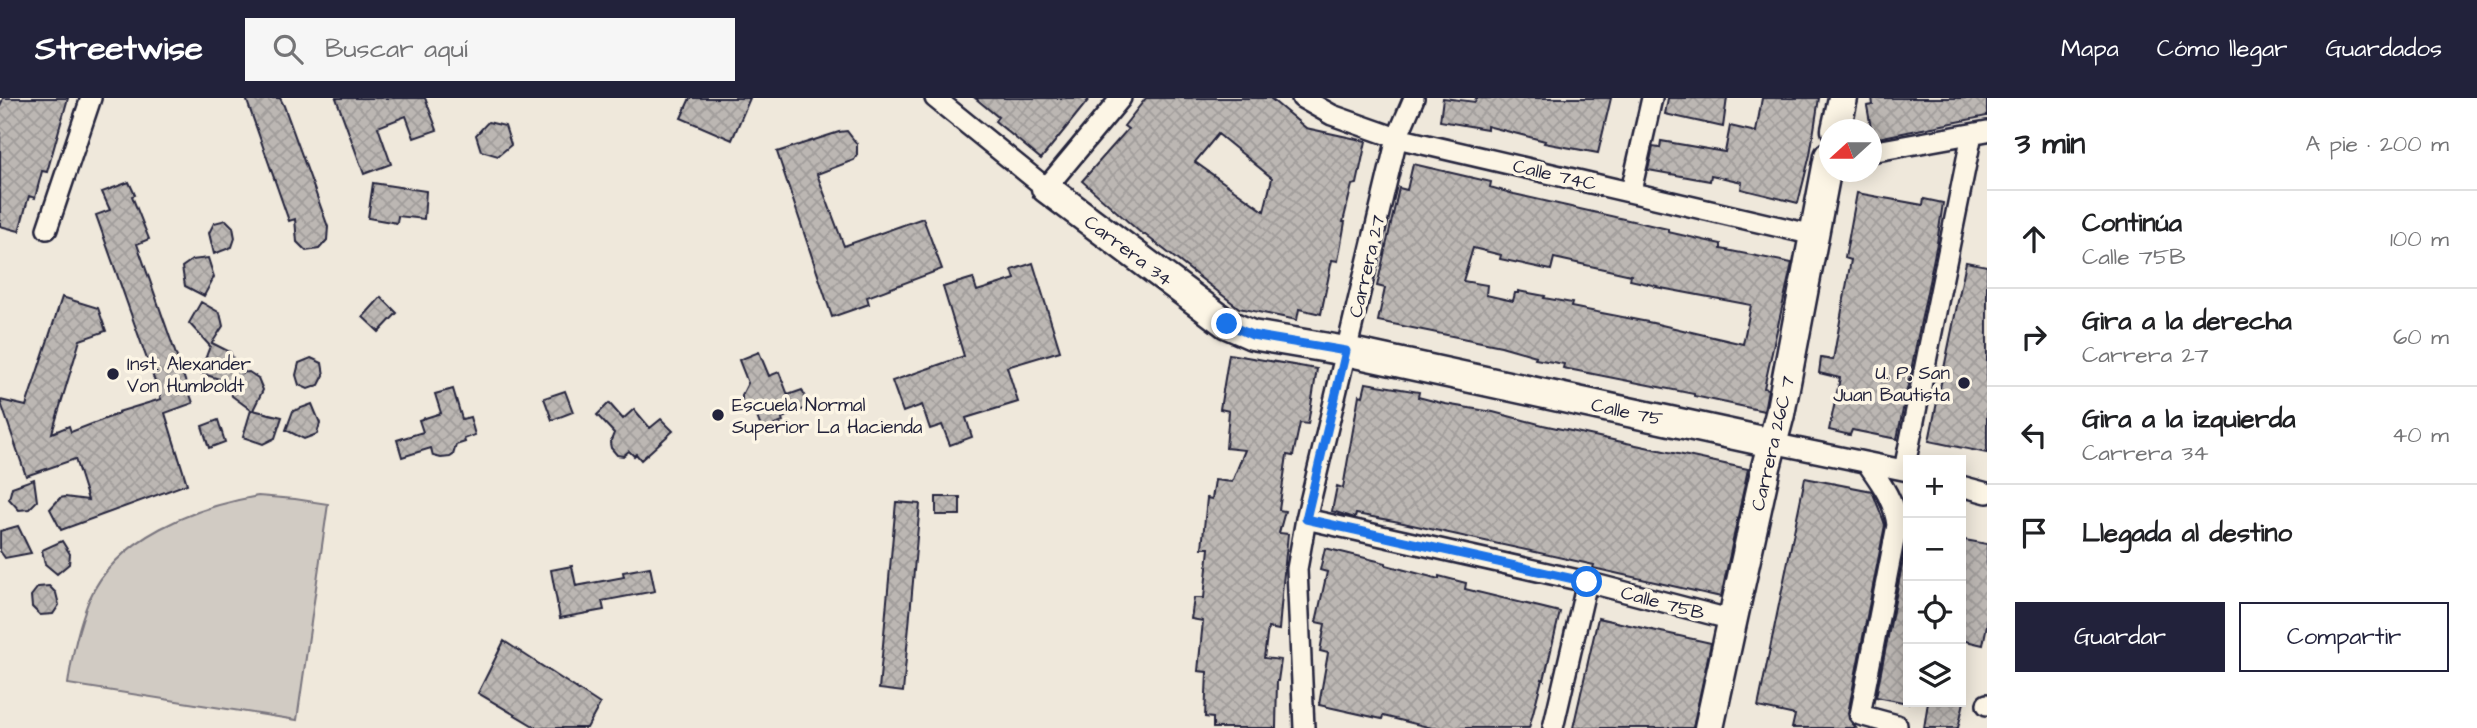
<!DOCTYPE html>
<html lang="es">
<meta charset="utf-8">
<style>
:root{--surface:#fff;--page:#f6f6f6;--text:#202124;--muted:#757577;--line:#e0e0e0;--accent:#22223b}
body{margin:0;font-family:"Architects Daughter",sans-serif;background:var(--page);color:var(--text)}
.controls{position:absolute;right:21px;bottom:21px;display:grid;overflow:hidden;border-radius:0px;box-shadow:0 4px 18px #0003}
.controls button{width:63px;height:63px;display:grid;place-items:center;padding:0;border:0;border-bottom:2px solid var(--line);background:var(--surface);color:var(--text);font:35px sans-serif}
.compass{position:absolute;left:1819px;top:21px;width:63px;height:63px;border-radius:50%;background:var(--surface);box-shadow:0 4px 18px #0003;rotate:249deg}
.stop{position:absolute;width:21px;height:21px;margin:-16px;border:5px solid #1a73e8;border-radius:50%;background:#fff}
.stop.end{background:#1a73e8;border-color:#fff;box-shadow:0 2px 7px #0008}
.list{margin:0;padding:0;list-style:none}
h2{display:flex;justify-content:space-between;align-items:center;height:91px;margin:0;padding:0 28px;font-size:30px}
h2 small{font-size:23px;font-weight:400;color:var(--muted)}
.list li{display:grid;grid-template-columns:46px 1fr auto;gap:21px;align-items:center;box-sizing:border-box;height:98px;padding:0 28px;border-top:2px solid var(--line)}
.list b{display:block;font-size:26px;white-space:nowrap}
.list p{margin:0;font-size:23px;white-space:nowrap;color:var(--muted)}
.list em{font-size:23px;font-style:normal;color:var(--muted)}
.actions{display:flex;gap:14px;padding:21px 28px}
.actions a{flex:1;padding:16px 0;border:2px solid var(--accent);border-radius:0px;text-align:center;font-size:24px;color:var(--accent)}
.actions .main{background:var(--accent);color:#fff}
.icon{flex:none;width:38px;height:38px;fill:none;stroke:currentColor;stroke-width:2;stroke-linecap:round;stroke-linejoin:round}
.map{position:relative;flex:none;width:1987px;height:630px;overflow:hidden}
header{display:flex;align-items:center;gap:42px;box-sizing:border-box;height:98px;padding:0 35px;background:var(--accent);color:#fff}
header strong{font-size:33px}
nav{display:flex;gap:38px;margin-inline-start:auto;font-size:24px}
.search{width:490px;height:63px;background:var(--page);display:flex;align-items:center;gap:18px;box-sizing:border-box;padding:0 24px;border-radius:0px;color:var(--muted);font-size:26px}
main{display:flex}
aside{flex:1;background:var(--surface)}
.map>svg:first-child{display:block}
</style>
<header>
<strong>Streetwise</strong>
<div class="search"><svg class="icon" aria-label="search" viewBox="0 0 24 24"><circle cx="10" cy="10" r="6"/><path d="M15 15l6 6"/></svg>Buscar aquí</div>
<nav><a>Mapa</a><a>Cómo llegar</a><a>Guardados</a></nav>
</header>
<main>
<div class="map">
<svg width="1987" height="630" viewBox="0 0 1987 630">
<defs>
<pattern id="building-cross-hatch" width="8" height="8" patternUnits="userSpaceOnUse" patternTransform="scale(1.75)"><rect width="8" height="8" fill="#bcb7b3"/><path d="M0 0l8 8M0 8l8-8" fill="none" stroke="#a19d9b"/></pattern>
</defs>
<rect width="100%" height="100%" fill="#efe8db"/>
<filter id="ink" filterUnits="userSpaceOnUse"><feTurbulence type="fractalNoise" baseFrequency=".0143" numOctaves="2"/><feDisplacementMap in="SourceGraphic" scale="14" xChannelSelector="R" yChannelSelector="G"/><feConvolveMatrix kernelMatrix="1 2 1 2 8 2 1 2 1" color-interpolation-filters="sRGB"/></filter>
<g filter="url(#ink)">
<path fill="#d1cbc3" stroke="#7a767f" stroke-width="2" d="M258,398L295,401L328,406L297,622L68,586C72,557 78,529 89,502C116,439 196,409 258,398Z"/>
<path fill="url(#building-cross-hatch)" stroke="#22223b" stroke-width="2" fill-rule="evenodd" d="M3,0H68L47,74L42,73L35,100L29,98L19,133L0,128V9Z
M246,0H280L284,8L328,129L327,142L319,151L306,153L297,144L295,121L289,123Z
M336,0H425L437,32L414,40L406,18L378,29L391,66L364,76Z
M690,0H750L732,42L681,20Z
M975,0H1090L1041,61L995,23L998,19Z
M1146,0H1270L1306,30L1366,43L1357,86L1352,87L1343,124H1345L1338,163L1332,162L1321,216L1299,211L1297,222L1239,210L1144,136L1143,137L1082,83L1128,31L1124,28ZM1218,36L1272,80L1264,113L1195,64Z
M1443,0L1475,4L1476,0H1611L1598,55L1544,45L1545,43L1487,28V31L1440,23Z
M1668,0H1727L1723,29L1665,16Z
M1762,0H1819L1810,57L1798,105L1741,91L1742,84L1711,77L1710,83L1648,72L1653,49L1660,50L1661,43L1725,54L1730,28L1756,34Z
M1872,0H1987V18L1873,41L1867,8L1873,7Z
M488,24L505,28L511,47L498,58L481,53L476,37Z
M847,33L857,46V57L854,62L817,76L844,148L923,120L942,171L867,199L869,206L832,219L777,54L839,34Z
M1413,66L1491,84L1490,89L1514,96L1668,131V134L1721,146V151L1792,165L1764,290L1768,291L1764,313L1694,298V296L1563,270L1564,266L1535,261L1536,258L1501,248L1378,223L1385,190L1377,188L1399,90L1407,92ZM1473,150L1501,157L1500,161L1551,172L1554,160L1631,177L1630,182L1657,188L1656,189L1751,207L1743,246L1653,225L1571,209L1572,205L1544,200L1545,198L1518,193V195H1515L1513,203L1486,197L1487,187L1463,183Z
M129,84L135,97L132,98L149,141L137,146L193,305L165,315L187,386L61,432L50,411L60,400L65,399L88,402L75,361L26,378L0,302L26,308L62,199L98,210L106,233L80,242L52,335L69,328L71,334L118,316V314L161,301L96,117L110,112L102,94Z
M373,85L426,93L424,121L398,118L397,125L368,120Z
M1857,95L1923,107L1924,101L1943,105L1937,145L1897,341L1852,332L1850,337L1829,332L1840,280L1819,275L1821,260L1833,262L1851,162L1845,160Z
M226,122L233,129L235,140L232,149L214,156L209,135L214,125Z
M208,160L214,179L204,198L185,188L182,169L192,162Z
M1966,164L1987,168V355L1929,343Z
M1033,165L1060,253L1007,269L1018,304L966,320L972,339L950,347L942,327L930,331L922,307L903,314L892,283L964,258L943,189L973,180L977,193L1015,181L1012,172Z
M381,199L397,215L379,234L363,219Z
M201,204L220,215L223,228L212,245L230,254L240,275L249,274L258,280L263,292L253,312L282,319L275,340L263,346L243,339L251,312L232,298L229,284L200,275L210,248L189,225Z
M759,254L769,278L779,274L788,297L802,292L809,309L782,320L783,324L762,332L754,311L748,310L742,303V297L748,285L739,262Z
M1229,256L1317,271L1308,326L1300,325L1293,358L1287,357L1279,412L1285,413L1279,435L1288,436L1283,485L1279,532L1268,530L1264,560L1281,562L1278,583H1277L1276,630H1213V620L1205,619L1207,574L1198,573L1203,523L1191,521L1194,500H1204L1209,450H1202L1207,400L1212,401L1215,382L1232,384L1245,352L1226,350L1229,313L1220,311Z
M311,260L322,265L324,277L319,287L308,291L299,287L296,277L299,265Z
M1366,285L1419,294L1418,299L1445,306L1493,314L1543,327L1748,371L1721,499L1593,470L1594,467L1394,423L1356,416L1355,420L1332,413L1337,388L1343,390L1359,297L1363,298Z
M453,291L462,321L470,319L475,337L464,341L465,344L456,347L453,357L450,359L441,360L433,358L431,350L402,359L397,342L423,334L419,322L441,315L435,296Z
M565,293L573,314L552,322L544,300Z
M609,305L623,321L634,311L650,330L661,321L673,333L641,362L636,356L634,358L629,353L623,358L617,357L611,350L610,345L614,335L597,317Z
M312,306L320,325L317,336L304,341L286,332L293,313Z
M218,322L225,344L209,350L202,328Z
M1805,380L1872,393L1883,421L1885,427L1848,615L1849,621L1856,630H1792L1795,617L1758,609Z
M34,381L37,403L29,411L19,412L9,401L12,389Z
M936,399H960V417H936Z
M896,404L920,406L903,594L879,591Z
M18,428L31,455L5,460L0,453V433Z
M1965,442L1987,446V527L1983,547L1961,542V462Z
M62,443L70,456L69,466L57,476L45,466L42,452Z
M1906,447L1908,453V605L1876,599Z
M1325,450L1386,465V467L1439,481V478L1466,485L1465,491L1560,514L1544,582L1542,581L1529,630H1432L1383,618L1382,621L1319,607L1328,555L1320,553L1325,526L1316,524L1327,474L1320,472Z
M572,468L576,488L624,479L623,474L650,469L655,493L602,503L604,512L560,520L551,472Z
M49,488L56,495L59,507L53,516L40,517L32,509L31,498L38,489Z
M1598,520L1711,545L1693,630H1573Z
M504,543L600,606L587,630H537L478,595Z
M1928,604H1964L1958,630H1924Z"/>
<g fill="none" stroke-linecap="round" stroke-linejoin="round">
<defs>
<path id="street" d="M935,0L1046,90L1121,0
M1302,0L1332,17L1397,40L1814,137
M1871,54L1987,33
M1631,93L1652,0
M47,131L91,0
M1772,345L1908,373
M1867,365C1881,385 1894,402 1897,427L1860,617L1897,627V630
M1904,372L1972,36
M1961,388L1987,395
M1306,421L1587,484L1733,522
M1987,606V607
M1304,630L1297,471L1306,421L1397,40L1414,0
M1553,630L1587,484"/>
<path id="secondary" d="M1836,32L1843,0
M1046,90L1227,226L1252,237L1346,253L1772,345
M1709,630L1766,369L1780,316L1829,58"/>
</defs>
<use href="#street" stroke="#22223b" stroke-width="24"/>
<use href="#secondary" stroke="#22223b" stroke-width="33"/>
<use href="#street" stroke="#fcf5e5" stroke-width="19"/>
<use href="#secondary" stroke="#fcf5e5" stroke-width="28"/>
</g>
</g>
<g fill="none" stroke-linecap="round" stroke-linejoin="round" filter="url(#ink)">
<path stroke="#1a73e8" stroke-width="9" d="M1227,226L1252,237L1346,253L1306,421L1587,484"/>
</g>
<g fill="#22223b" stroke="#fcf5e5" stroke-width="2.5">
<circle cx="113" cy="276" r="7"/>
<circle cx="1964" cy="285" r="7"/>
<circle cx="718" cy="317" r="7"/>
</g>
<g text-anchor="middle" stroke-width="7" stroke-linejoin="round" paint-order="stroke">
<g font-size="19" fill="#22223b" stroke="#fcf5e5">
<text transform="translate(1555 76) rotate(13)" y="7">Calle 74C</text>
<text transform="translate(1129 152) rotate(37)" y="7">Carrera 34</text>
<text transform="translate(1366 168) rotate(-77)" y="7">Carrera 27</text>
<text transform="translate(1627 313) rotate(12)" y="7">Calle 75</text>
<text transform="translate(1772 345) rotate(-77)" y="7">Carrera 26C 7</text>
<text transform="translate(1663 504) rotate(15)" y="7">Calle 75B</text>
</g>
<g font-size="19" fill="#22223b" stroke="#fcf5e5" text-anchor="start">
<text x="127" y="272">Inst. Alexander<tspan x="127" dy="22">Von Humboldt</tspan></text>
<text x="1950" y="281" text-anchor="end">U. P. San<tspan x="1950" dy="22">Juan Bautista</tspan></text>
<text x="732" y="313">Escuela Normal<tspan x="732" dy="22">Superior La Hacienda</tspan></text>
</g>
</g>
</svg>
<div class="controls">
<button>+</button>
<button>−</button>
<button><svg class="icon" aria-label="locate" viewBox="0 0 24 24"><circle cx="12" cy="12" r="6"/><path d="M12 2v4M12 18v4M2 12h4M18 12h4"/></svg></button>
<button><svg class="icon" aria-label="layers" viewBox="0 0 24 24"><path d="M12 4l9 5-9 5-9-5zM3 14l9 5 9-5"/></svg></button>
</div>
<svg class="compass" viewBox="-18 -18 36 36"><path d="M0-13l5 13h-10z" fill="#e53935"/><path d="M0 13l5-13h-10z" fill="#757577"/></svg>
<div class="stop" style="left:1587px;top:484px"></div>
<div class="stop end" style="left:1227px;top:226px"></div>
</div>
<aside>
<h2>3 min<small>A pie · 200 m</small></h2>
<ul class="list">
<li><svg class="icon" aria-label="ahead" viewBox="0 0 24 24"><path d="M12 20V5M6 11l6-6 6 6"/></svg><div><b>Continúa</b><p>Calle 75B</p></div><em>100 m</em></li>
<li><svg class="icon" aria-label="right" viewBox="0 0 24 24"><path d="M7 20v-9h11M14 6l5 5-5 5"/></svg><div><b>Gira a la derecha</b><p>Carrera 27</p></div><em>60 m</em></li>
<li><svg class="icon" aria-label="left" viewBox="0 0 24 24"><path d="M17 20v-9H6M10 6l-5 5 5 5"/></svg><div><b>Gira a la izquierda</b><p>Carrera 34</p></div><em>40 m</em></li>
<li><svg class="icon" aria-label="arrive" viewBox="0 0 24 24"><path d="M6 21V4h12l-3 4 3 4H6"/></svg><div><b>Llegada al destino</b></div></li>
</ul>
<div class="actions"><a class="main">Guardar</a><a>Compartir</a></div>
</aside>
</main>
